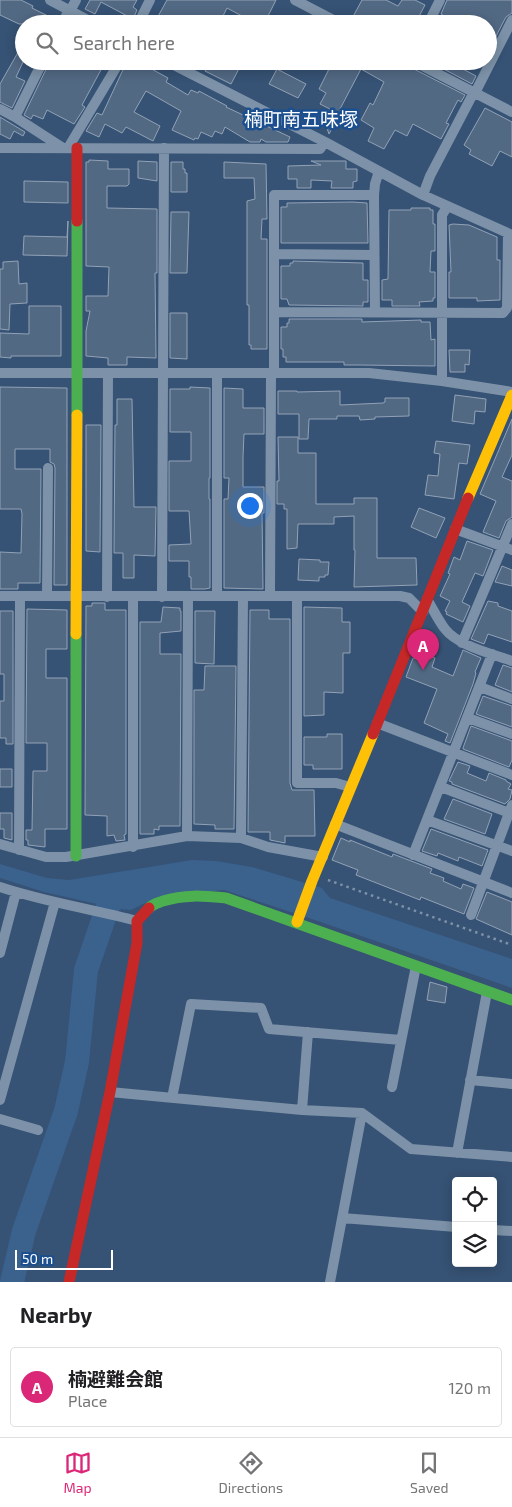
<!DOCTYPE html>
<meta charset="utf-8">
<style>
:root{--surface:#fff;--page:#f6f6f6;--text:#202124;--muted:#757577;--line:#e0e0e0;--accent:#db2777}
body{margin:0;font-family:"Exo 2","Noto Sans JP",sans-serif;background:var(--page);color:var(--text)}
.controls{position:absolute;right:15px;bottom:15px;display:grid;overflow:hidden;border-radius:5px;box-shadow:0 2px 12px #0003}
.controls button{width:45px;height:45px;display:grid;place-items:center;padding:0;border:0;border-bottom:1px solid var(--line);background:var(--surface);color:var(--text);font:25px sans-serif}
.scale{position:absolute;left:15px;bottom:12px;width:98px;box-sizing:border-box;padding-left:5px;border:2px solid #fff;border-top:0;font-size:14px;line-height:18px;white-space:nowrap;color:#fff;-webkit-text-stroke:4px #1b4f8f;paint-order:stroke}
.you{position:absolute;left:249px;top:505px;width:18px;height:18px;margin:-12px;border:4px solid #fff;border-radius:50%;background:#1a73e8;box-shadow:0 0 0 8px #1a73e833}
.badge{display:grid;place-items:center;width:32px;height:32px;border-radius:50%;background:var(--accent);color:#fff;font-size:16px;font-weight:700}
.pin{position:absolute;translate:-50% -41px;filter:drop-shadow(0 1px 2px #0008)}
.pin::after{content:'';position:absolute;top:26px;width:18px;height:15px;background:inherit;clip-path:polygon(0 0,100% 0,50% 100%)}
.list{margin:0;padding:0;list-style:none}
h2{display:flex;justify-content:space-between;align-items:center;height:65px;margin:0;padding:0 20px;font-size:21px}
h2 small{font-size:16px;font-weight:400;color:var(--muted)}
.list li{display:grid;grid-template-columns:32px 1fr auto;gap:15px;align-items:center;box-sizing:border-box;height:80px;margin:0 10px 10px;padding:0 10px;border:1px solid var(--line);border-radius:5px}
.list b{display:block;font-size:19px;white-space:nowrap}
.list p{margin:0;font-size:16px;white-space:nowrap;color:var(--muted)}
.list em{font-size:16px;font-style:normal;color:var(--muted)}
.icon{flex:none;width:28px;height:28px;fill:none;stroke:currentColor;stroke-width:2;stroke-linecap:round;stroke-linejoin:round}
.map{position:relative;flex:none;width:512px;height:1282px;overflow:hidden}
.search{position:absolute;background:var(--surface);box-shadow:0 2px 12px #0003;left:15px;right:15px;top:15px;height:55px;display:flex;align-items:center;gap:12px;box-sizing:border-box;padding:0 18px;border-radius:28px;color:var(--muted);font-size:19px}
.sheet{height:155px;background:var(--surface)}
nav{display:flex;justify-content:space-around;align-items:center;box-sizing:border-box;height:70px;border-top:1px solid var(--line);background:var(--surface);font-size:14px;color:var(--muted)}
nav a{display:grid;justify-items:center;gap:2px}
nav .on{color:var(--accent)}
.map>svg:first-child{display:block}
</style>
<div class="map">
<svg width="512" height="1282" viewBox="0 0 512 1282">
<rect width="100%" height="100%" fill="#365274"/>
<path fill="#3b618d" d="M192,860L216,861L252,867L322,888L330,898L512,959V988L309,918L224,890L157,897L131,910L119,909L44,892L0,878V864L47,878L69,880Z"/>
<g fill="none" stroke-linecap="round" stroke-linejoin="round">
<path stroke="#3b618d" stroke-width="24" d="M12,1282L24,1231L66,1111L77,1062L86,970L109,903L122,894"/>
</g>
<path fill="#526984" stroke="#92a2b6" d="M0,0H21L33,6L32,8L56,20L55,24H19L0,15Z
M90,0H137L133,7L137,10L133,19L101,2L95,14L85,9Z
M167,0H276L264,24H257L227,8L219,24H146L150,16L156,20Z
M362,0H386L398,6L402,0H415L425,5L415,24H349Z
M447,0H512V13L506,17L493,42L488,40V24H456L447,19L448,18L441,14Z
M21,47L24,48V60L16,77L25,81L12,108L0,102V84Z
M50,61H112L106,70L102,68L82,105L85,107L74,124L47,110L43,119L33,115L31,119L24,115Z
M127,61H137L168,78L166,82L188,95L191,90L198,93L199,91L227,106L226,107L290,137L288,142H266L261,139L260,142H250L225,127L222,134L215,131L212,137L201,132L198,139L195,138L194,140L172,130L181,111L146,91L134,112L160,126L153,141L126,127L122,133L105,124L99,137L86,131L97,113L102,115Z
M210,61H243L231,84L205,71Z
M333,61H403L410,67L465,95L461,102L458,100L446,123L449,124L441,139L413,124L407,136L395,130L384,149L368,141L374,128L361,120L370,103L373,105L384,82L361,69L340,109L342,110L329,134L324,120L330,109L320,104L326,93L319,89Z
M438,61H448L476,76L472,84L436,65Z
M277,69L306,84L298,98L269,84Z
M485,108L512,122V157L500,151L492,166L469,154L471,150L464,145Z
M0,117L25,132L23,136L14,131L10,139L0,134Z
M89,160L108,161V169H129V184L127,186H107V208L157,209V273H155L156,358L127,357V365H108V358L86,356V331L90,311H86V296H108L109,267L86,266V162H89Z
M138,161L157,162V181L138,178Z
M311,161H346V169H357V181L353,182V188H331L332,181L311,180V188H297V179H288V166L321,165Z
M171,162H183V169H185V173H187V192H171Z
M224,162L266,164L267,219H262L261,239H267V349H251V345H249V305H247V201L255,199L254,178H224Z
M24,181L68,182V203L24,202Z
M353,202L367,203L368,243H281V207H287V203Z
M411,208H430V210H433V224H435V251H431L430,272H435V298H433V301L419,302L420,306H392V300H382V280L388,279L389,210H411Z
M171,212H189L187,273H170Z
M68,221L67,256L23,255L24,236L67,237Z
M453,224L469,225L497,237V260H500V300L477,301V298H449V272H451L449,225Z
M18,261L19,284L27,283V303L10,304L9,330L0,329V269H3V262Z
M293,261L363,263V280H368V302H363V306L289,305L287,299H281V266H290V263H293Z
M29,306H61V356H11V358L0,357V333L29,334Z
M170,313H187V359L170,358Z
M289,319H362V322L421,320V322H430L431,340L435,339V366L359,365H344V362H286V357H283V349H281V327H287V323H289Z
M449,350H470L469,365L465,364V372H450Z
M0,387L67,388V585H54L55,468L54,464L50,462V449H15V469H41L40,583H18V589H0V552L21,553L22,514L21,509H0Z
M190,387L210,388V478H209V499H210V588L205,589H191V577H189V561H169V545L191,544L189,511H169V461H191V432H170V389H190Z
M224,388L243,389V408H264V434H244L243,457V487H264V513H262L263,589L224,588V499H228L229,478H224Z
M278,391H297V392L340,391V405L383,403L385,402V398H409V416L375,417V419L360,420L359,416H337V419H309L308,439H299V414H278Z
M455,395L486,399L485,412L475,411L474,424L452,421Z
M117,399H132L134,507H156L155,556L134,555V578H123V553H114L115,425H117Z
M512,419V455L502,477L512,481V517L506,521L499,538L483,532L496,501L480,494Z
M86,425H101L100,552L86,551Z
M278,437H298V453H316V504H354V498H377V558H416L417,585L354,587L355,550H354V516L334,517V524H298L297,548L287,549V509H284V504H277V481H279Z
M436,441L470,445L467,464L459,463L454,499L425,495L428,475L438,476L440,454L434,453Z
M419,508L445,518L436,538L411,527Z
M467,541L493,550L483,576L475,573L462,602L470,606L463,622L446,614L447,612L445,611L450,601L440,596L450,574L448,573L454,557L460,560Z
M299,559L320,560V562H329L328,575H325V577H319V581L298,580Z
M502,566L512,570V586L495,582Z
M488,601L498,603V606L512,611V642L488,634L484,644L471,639Z
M92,603H105V610H126V834L124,835L125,840L116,841L114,835L107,836V816L85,815L86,606H92Z
M163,607L180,608V611H181V631L160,633V654H181L180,826H159V830L154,829V834H140V622H161Z
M304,607L342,608V622H350V653H343V693L324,692V715L304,716Z
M27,609L67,610V649H46V678H67V829H45V847L28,845V840H26V830H32L33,771H47V743H26Z
M250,610H269V619H290V783L292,790H314L315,836H285V843L270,840V832H248Z
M0,611H13V744H6V738H0V701H4V674H0Z
M195,611H215L214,664L195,663Z
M463,650L481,658L475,672L476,673L473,684L450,743L445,741L448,734L424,723L437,689L406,677L413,658L422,661L425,654L435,658L432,667L453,676Z
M503,665L512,668V692L495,685Z
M205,666H236L234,829H215V825L194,824V690H204Z
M483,696L512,706V727L476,714Z
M471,726L512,741V760L509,767L463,749V748Z
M327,734H342V769H313V765H304V737H327Z
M458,762L470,766L467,773L486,781L489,773L506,780V781L511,784L508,789L512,790L510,799L505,804L452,784V782L449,781Z
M0,769H12V787H0Z
M453,799L492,814L485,834L444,819Z
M0,813H12V840L4,838V829H0Z
M431,829L488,850L482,866L459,857L458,861L438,853L437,856L422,851Z
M341,838L350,842V840L392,857L393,854L432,869L430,873L444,878L443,881L461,889L463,884L474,888L464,914L421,897L420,900L356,875L358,870L332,860Z
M487,892L512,902V935L476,919Z
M430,982L447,987L445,1003L427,1000Z"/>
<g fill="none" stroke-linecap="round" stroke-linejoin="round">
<path stroke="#7d92a8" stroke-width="2.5" stroke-dasharray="2.5 4" stroke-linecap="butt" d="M328,880L512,945"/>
<path stroke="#7d92a8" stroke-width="10" d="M50,0L95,24
M295,0L341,24
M70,11L76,0
M62,24L69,10
M138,24L150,0
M428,24L440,0
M166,61L325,142L423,195L512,235
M413,61L512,112
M475,93L512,20
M0,109L15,117L63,148
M15,117L43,61
M0,148L320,149L325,142
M68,148L120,61
M423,195L430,176L474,92
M274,254L374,255
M274,312L503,313L507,308L508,233
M375,312L374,195L375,184L379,171
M0,373H369L442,381L512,392
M274,374V195H374
M442,381V215L447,207
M455,529L512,550
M0,596H400L409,598L423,612
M47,596L48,468
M217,596V374
M270,596L271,374
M297,596V783H336L350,787
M107,597L108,373
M162,597L164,148
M427,599C433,609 438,620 445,629C458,646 493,654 512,661
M462,643L512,524
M480,687L512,699
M468,718L512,734
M377,723L512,775
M441,787L512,814
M427,820L512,851
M335,824L512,893
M187,836L188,597
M241,838L243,597
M0,844L46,857H66L187,836L241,838L268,847L323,857
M133,847V597
M19,850L20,596
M413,855L492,654
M0,887C45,902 92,909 137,921
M471,915L512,805
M0,953L16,892
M470,1080L512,1084
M392,1087L416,966
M110,1092L302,1110L362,1113L411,1149L512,1157
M172,1098L191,1004L261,1008L269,1029L401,1040
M0,1100L55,902
M302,1110L308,1032
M0,1119L38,1130
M457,1153L487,992
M342,1218L456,1227
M493,1230L512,1231
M330,1282L362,1113"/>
<path stroke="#4caf50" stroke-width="11" d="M77,415V221
M76,856V634
M149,908C153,904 158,903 163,901C185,894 204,896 226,898L512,1000"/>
<path stroke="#ffc107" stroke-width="11" d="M468,498L512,395
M76,634L77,415
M297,922L312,881L373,734"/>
<path stroke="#c62828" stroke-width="11" d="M77,221V148
M373,734L468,498
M69,1282L110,1092L137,943V921L149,908"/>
</g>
<g text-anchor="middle" stroke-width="5" stroke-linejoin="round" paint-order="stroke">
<g font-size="19" fill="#fff" stroke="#1b4f8f">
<text x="301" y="126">楠町南五味塚</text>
</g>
</g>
</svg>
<div class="controls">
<button><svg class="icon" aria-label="locate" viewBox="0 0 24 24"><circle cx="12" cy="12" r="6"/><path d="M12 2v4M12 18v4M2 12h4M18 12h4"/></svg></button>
<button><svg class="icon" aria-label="layers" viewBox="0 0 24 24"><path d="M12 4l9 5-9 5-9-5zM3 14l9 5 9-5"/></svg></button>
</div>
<div class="scale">50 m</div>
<div class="you"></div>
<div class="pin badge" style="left:423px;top:670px">A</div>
<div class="search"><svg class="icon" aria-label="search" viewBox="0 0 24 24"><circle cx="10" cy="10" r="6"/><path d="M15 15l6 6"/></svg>Search here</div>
</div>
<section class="sheet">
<h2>Nearby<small></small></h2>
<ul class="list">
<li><span class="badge">A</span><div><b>楠避難会館</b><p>Place</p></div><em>120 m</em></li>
</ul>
</section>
<nav>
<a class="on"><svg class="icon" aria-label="map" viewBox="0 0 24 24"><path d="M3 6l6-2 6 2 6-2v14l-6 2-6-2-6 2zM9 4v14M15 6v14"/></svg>Map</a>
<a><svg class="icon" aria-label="directions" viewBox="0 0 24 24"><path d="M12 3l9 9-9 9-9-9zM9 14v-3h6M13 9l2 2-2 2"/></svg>Directions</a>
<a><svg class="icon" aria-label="saved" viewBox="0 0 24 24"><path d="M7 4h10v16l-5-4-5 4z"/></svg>Saved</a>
</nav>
